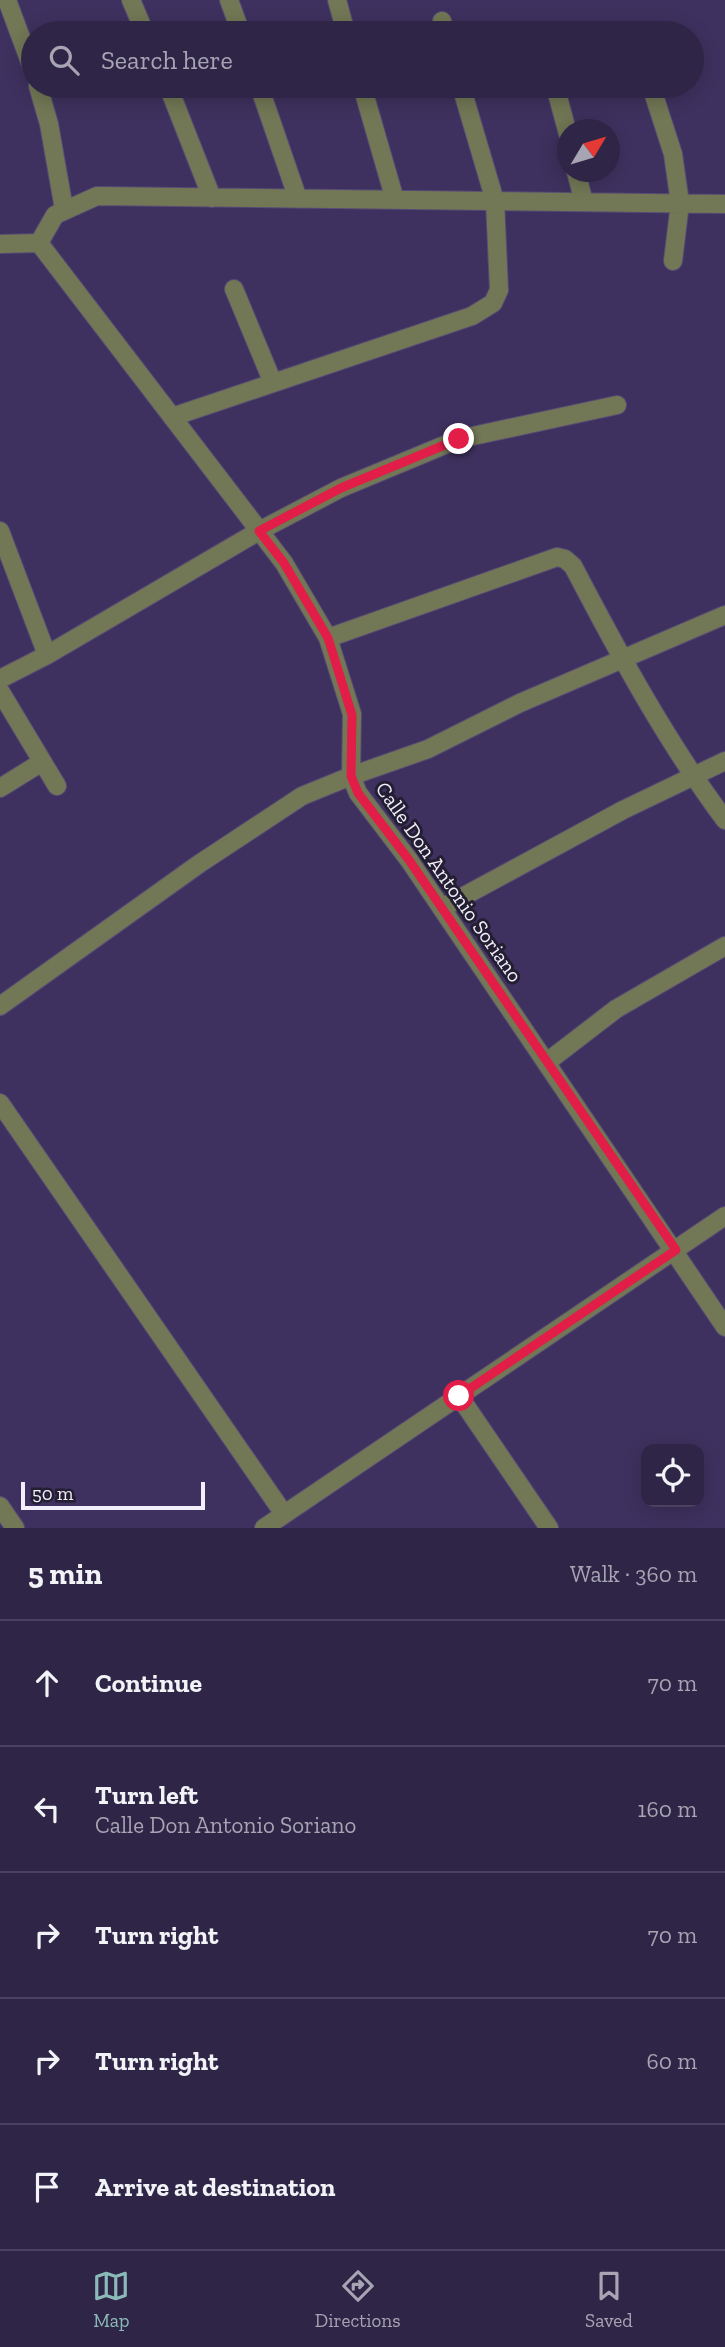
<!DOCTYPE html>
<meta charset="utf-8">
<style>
:root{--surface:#2f2547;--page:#3b3152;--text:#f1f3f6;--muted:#a7a5b4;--line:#4a4260;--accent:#8bbbb9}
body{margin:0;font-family:"Zilla Slab",serif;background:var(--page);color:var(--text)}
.controls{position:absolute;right:21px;bottom:21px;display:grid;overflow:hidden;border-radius:14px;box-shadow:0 4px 18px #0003}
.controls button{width:63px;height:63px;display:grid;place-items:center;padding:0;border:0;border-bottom:2px solid var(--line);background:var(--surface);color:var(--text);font:35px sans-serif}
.compass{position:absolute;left:557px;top:119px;width:63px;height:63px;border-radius:50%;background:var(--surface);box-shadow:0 4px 18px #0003;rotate:52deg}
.scale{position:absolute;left:21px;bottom:18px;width:184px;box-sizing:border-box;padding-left:7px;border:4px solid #f2effb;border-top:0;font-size:19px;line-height:24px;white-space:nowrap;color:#f2effb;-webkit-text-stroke:5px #241e33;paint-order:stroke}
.stop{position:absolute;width:21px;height:21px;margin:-16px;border:5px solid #e11d48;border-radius:50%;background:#fff}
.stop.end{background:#e11d48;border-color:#fff;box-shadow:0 2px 7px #0008}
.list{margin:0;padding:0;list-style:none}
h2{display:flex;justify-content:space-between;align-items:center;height:91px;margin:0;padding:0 28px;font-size:30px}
h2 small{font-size:23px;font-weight:400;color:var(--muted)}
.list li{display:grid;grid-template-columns:46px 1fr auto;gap:21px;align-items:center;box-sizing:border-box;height:126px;padding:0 28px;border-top:2px solid var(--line)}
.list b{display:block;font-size:26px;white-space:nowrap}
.list p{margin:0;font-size:23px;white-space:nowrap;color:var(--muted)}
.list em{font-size:23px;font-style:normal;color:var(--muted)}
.icon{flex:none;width:38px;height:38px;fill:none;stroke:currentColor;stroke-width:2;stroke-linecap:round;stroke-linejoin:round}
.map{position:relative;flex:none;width:725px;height:1528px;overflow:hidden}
.search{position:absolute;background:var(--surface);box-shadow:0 4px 18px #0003;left:21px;right:21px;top:21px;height:77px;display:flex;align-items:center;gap:18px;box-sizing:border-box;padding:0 24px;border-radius:38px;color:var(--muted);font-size:26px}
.sheet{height:721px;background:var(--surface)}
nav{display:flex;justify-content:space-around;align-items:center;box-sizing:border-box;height:98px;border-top:2px solid var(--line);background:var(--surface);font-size:19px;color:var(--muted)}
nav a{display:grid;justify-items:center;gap:4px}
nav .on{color:var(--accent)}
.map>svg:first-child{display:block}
</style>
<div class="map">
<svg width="725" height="1528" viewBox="0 0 725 1528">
<rect width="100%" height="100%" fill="#3f315f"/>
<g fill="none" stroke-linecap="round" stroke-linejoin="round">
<defs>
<path id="minor" d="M7,0L33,70
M131,0L145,33
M229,0L241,33
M337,0L346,33
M442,21L445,33
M38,86L49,124L64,209
M168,86L212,198
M259,86L298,199
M362,86L395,200
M555,86L568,134
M651,86L673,154L680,203L673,261
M576,172L584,202
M39,243L55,215L97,196L725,204
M0,244L39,243L284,563L328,638L352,714L351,776L428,749L520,703L725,615
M234,289L273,383
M172,417L472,316L493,303L499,290L495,201L461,86
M0,531L47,655
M328,638L557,557L565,559L573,566C619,654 666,741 725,820
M0,679L47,655L259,531L341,488L459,439L617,405
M0,691L57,786
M0,788L42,762
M442,908L623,810L725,761
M0,1006L199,864L302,796L351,776L358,793L409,860L725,1327
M547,1062L616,1009L725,946
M0,1103L284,1514
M459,1396L549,1528
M0,1506L15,1528
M264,1528L725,1216"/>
</defs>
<use href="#minor" stroke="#584c75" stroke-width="20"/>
<use href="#minor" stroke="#727855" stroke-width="18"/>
</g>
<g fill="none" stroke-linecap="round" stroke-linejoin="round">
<path stroke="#e11d48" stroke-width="9" d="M459,1396L676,1250L409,860L358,793L351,776L352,715L328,638L284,563L259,531L341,488L459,439"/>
</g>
<g text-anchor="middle" stroke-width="6" stroke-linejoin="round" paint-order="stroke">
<g font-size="21" fill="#f2effb" stroke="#241e33">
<text transform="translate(449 882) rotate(55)" y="7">Calle Don Antonio Soriano</text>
</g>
</g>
</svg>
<div class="controls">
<button><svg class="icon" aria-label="locate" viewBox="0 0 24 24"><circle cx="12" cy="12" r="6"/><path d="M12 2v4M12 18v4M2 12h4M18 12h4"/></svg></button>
</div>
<svg class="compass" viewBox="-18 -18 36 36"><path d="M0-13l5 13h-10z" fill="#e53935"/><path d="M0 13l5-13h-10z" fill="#a7a5b4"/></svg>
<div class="scale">50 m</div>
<div class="stop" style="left:459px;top:1396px"></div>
<div class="stop end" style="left:459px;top:439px"></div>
<div class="search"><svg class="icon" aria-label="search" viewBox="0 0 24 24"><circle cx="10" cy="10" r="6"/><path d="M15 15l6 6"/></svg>Search here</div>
</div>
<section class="sheet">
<h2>5 min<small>Walk · 360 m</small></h2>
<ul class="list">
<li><svg class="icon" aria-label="ahead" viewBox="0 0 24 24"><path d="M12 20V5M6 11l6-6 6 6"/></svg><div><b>Continue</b></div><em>70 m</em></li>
<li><svg class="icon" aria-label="left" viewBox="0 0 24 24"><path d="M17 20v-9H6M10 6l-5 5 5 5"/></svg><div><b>Turn left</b><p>Calle Don Antonio Soriano</p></div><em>160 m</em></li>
<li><svg class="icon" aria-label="right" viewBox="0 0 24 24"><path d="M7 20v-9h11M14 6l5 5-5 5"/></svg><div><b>Turn right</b></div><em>70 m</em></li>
<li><svg class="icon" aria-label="right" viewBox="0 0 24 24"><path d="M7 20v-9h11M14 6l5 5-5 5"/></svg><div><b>Turn right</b></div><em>60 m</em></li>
<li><svg class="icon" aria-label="arrive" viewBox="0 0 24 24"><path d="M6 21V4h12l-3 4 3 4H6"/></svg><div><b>Arrive at destination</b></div></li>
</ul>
</section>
<nav>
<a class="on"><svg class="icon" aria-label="map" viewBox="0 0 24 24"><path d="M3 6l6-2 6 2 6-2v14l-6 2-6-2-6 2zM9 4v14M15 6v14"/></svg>Map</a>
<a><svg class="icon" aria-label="directions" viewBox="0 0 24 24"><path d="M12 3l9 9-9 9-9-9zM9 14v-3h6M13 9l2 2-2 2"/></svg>Directions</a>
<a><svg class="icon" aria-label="saved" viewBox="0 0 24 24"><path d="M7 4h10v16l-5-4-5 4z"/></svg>Saved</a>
</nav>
